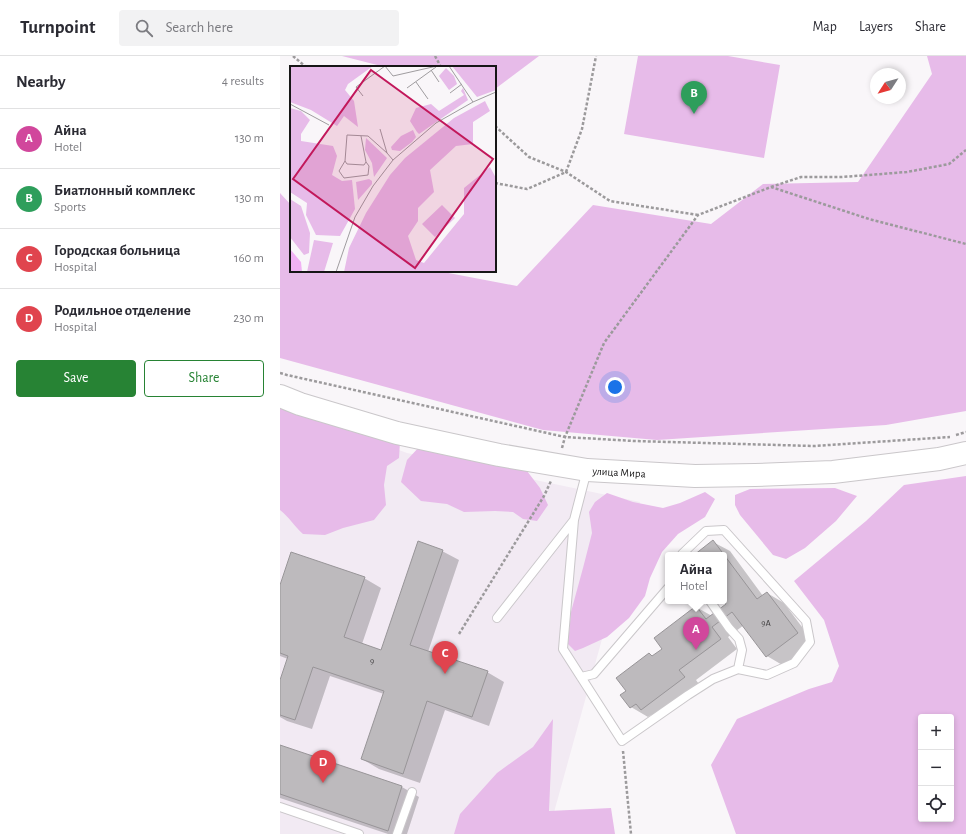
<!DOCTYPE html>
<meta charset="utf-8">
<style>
:root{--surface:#fff;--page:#f2f2f3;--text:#2b2b33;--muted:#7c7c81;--line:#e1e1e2;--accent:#278334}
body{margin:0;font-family:"Alegreya Sans",sans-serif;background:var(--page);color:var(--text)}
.controls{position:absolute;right:12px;bottom:12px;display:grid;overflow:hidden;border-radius:4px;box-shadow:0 2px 6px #0003}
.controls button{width:36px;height:36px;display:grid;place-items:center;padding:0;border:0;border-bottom:1px solid var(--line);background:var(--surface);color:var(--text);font:20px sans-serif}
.compass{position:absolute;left:590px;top:12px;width:36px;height:36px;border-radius:50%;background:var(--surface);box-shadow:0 2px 6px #0003;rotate:234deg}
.you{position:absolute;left:335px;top:331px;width:14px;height:14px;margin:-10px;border:3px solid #fff;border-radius:50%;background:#1a73e8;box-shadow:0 0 0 6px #1a73e833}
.badge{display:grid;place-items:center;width:26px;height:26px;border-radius:50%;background:var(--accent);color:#fff;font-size:13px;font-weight:700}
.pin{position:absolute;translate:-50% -33px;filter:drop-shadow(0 1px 2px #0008)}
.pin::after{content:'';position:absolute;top:21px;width:14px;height:12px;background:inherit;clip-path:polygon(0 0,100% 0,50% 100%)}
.popup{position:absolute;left:385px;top:496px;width:62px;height:52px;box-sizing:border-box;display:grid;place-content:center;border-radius:4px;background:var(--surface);filter:drop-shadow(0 1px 3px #0005);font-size:13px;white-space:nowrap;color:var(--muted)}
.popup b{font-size:15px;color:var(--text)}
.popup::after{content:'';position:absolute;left:50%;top:100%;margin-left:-8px;border:8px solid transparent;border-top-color:var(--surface)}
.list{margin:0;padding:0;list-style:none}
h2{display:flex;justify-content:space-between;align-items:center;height:52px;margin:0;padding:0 16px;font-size:17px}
h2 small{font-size:13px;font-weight:400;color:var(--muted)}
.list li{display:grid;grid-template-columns:26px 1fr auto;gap:12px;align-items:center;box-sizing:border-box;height:60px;padding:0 16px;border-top:1px solid var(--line)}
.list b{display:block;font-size:15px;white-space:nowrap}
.list p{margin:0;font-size:13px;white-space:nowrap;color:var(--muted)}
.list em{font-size:13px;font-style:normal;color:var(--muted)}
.actions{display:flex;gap:8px;padding:12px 16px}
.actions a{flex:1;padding:9px 0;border:1px solid var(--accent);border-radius:4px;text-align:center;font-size:14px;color:var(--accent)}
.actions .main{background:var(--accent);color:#fff}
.icon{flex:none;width:22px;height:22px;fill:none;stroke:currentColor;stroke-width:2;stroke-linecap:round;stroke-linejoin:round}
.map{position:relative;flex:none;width:686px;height:778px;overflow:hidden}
header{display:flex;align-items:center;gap:24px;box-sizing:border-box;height:56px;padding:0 20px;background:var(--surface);border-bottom:1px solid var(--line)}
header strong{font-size:19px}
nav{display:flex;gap:22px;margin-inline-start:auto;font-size:14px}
.search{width:280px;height:36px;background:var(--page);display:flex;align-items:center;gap:10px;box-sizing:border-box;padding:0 14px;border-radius:4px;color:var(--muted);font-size:15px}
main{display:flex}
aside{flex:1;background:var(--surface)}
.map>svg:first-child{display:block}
</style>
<header>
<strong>Turnpoint</strong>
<div class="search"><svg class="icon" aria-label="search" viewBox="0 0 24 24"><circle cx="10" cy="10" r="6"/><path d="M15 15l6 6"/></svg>Search here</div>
<nav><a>Map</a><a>Layers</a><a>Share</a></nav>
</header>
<main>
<aside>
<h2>Nearby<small>4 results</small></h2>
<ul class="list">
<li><span class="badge" style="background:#d1479c">A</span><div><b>Айна</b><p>Hotel</p></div><em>130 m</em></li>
<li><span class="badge" style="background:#2e9e5b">B</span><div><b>Биатлонный комплекс</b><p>Sports</p></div><em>130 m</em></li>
<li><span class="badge" style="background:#e0444e">C</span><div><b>Городская больница</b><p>Hospital</p></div><em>160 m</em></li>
<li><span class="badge" style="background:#e0444e">D</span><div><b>Родильное отделение</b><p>Hospital</p></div><em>230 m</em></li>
</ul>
<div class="actions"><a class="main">Save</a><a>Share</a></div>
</aside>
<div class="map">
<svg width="686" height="778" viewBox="0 0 686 778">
<rect width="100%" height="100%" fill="#f9f6f9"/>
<path fill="#f2eaf3" d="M0,350L127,397L360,446L268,778H0Z"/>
<path fill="#e7bbe9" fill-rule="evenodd" d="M62,0H259L215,33V11H105Z
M358,0H448L500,9L484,102L344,78Z
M647,0H686V355L606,369L377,384L263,374L0,302V137L11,149V215H158L237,230L313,149L431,168L483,128L578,126L652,18Z
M0,347L120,386L119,402L107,410L104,429L106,449L94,464L63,472L45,479L23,478C15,471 9,461 0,454Z
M140,390L230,410L247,415L260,432L268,449L257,465L243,463L233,456L215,455L184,456L167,448L141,445L121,426L127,404Z
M686,420V778H456L431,709L457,663L529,633L552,626L559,610L544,564L514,525L586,465L624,429ZM641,661H671V763H641Z
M555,432L577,440L556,465L525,492L506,503L493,499L460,459L455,449V439L470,433Z
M425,436L435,443L425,461L398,478L382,496L370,522L365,540L349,562L327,581L303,592L295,595L288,588L291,556L303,512L312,477L309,456L315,446L327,437L353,446L383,452L400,447Z
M273,663L269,755L331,752L335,778H174L180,758L217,717L253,691Z"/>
<path fill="#0003" d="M433,486L450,495L483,540L487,537L504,547L534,587L504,610L487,600L464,569L448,581L457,593L416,624L421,631L378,663L371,659L368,661L351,651L342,639L347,635L369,598L373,601L383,593L416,551L432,560L448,548L444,543V499H415Z
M162,495L179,504L148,596L207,616L224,626L209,670L165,654L140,727L99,713L82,703L104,638L50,620L32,673L7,665L0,661V627L8,603L0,600V532L84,522L101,532L82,588L102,595Z
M0,690L122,731L139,741L127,778H108L0,742Z"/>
<path fill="#bdbabd" stroke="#989598" d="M433,484L477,543L487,536L518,577L486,601L452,556L432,571L441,583L399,614L405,621L361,654L356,648L350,652L340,639L346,635L336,622L369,597L372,600L382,593L374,582L416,550L426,563L446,548L444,545V499H414Z
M138,485L163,494L130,589L208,615L192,661L147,645L123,718L81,703L104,635L33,611L15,664L0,659V624L8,600L0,597V529L11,496L85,521L64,581L101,594Z
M0,689L122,730L108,775L0,738Z"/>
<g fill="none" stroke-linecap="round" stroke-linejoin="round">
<defs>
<path id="service" d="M294,464L283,593L342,685L408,639L433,623L458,613L462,594L459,583L449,572L430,545
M402,499V498L426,475L444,474L526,565L530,586L514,607L487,619L458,613
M217,562L294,464L307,414
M301,621L314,618L388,532
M0,751L79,778
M117,778L132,736"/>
<path id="secondary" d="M0,340L20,348L117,377L219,399L307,414L415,420L475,419L553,416L659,403L686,397"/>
</defs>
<use href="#service" stroke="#cac7ca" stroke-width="10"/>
<use href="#secondary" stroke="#cac7ca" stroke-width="24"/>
<path stroke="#9c9a9c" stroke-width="2.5" stroke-dasharray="3 2" stroke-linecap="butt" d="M13,0L26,11
M155,0L161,11
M215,70L249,101L286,116L330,145L418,159
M215,127L247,133L286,116L302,73L316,0
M491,131L521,121H562L627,116L669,108L686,94
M0,317L7,319L285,381L354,385L534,390L670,381
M676,379L686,376
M282,392L285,381L324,287L418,159L491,131L589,163L686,188
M179,578L264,440L271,425
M343,695L351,778"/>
<use href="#service" stroke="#fff" stroke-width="8"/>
<use href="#secondary" stroke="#fff" stroke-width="22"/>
</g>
<g text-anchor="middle" stroke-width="3" stroke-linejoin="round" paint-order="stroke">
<g font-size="9" fill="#403f40">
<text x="486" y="570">9А</text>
<text x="92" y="608">9</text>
</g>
<g font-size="11" fill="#171617" stroke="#fff">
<text transform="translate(339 416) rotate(3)" y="4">улица Мира</text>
</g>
</g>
<g transform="translate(10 10)">
<rect width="206" height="206" fill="#f9f6f9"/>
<path d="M0,0H83L58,18L55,24L64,35L68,61L54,50L47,60L21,44L0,36ZM162,0H206V24L187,31ZM156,2L164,10L167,18L159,24L149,10ZM173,22L178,34L129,68L127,66L120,55L126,42L141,38L149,45L174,29L171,25ZM195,35L200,45L183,56V78L166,80L140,104L144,126L128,142V155L118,170L126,194L134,197L174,148V122L200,101L206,112V206H54L59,182L76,147L100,109L115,92L164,52ZM0,42L11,45L20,54L11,68V75L43,80L47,90L42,109L52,115L62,114L65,143L50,170L26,169L16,149L17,137L0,126ZM123,64L126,71L122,76L110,85L102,84L101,81L111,70ZM76,72L97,92L84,111L82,97L75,84ZM79,113L82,115V118L68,134L66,116ZM0,133L11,140L20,167L19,187L14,189L0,171ZM152,139L165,152L145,171L132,158ZM24,174L43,177L34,206H17Z" fill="#e7bbe9"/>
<path d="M0,183L11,196L12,206H0Z" fill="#f1b2f4"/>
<path fill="none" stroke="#9f9c9f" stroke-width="1" d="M159,0L183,36M141,4L149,16M126,16L138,33M117,22L146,1M160,27L172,18M73,30L66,21L95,0L103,10L147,0M0,38L39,59M90,63L97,87L103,94M71,70L76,96L74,99L57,98L55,95L57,69L78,70L97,87M55,95L49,105L54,112L78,109L79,100L76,96M46,206L65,151L83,120L103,94L146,57L183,36L206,26"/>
<path fill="#c2185b" fill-opacity="0.15" stroke="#c2185b" stroke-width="2" d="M81,4L203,93L125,202L3,113Z"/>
<rect width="206" height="206" fill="none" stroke="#171617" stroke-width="2"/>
</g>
</svg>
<div class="controls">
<button>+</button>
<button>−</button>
<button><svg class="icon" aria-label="locate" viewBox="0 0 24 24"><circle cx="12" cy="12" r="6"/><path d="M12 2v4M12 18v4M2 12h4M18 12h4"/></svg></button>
</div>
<svg class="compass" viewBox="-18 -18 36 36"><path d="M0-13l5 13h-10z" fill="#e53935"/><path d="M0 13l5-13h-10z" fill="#7c7c81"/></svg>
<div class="you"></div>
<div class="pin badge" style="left:416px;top:594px;background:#d1479c">A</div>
<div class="popup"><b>Айна</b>Hotel</div>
<div class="pin badge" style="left:414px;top:58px;background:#2e9e5b">B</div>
<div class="pin badge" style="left:165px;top:618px;background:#e0444e">C</div>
<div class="pin badge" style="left:43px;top:727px;background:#e0444e">D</div>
</div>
</main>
